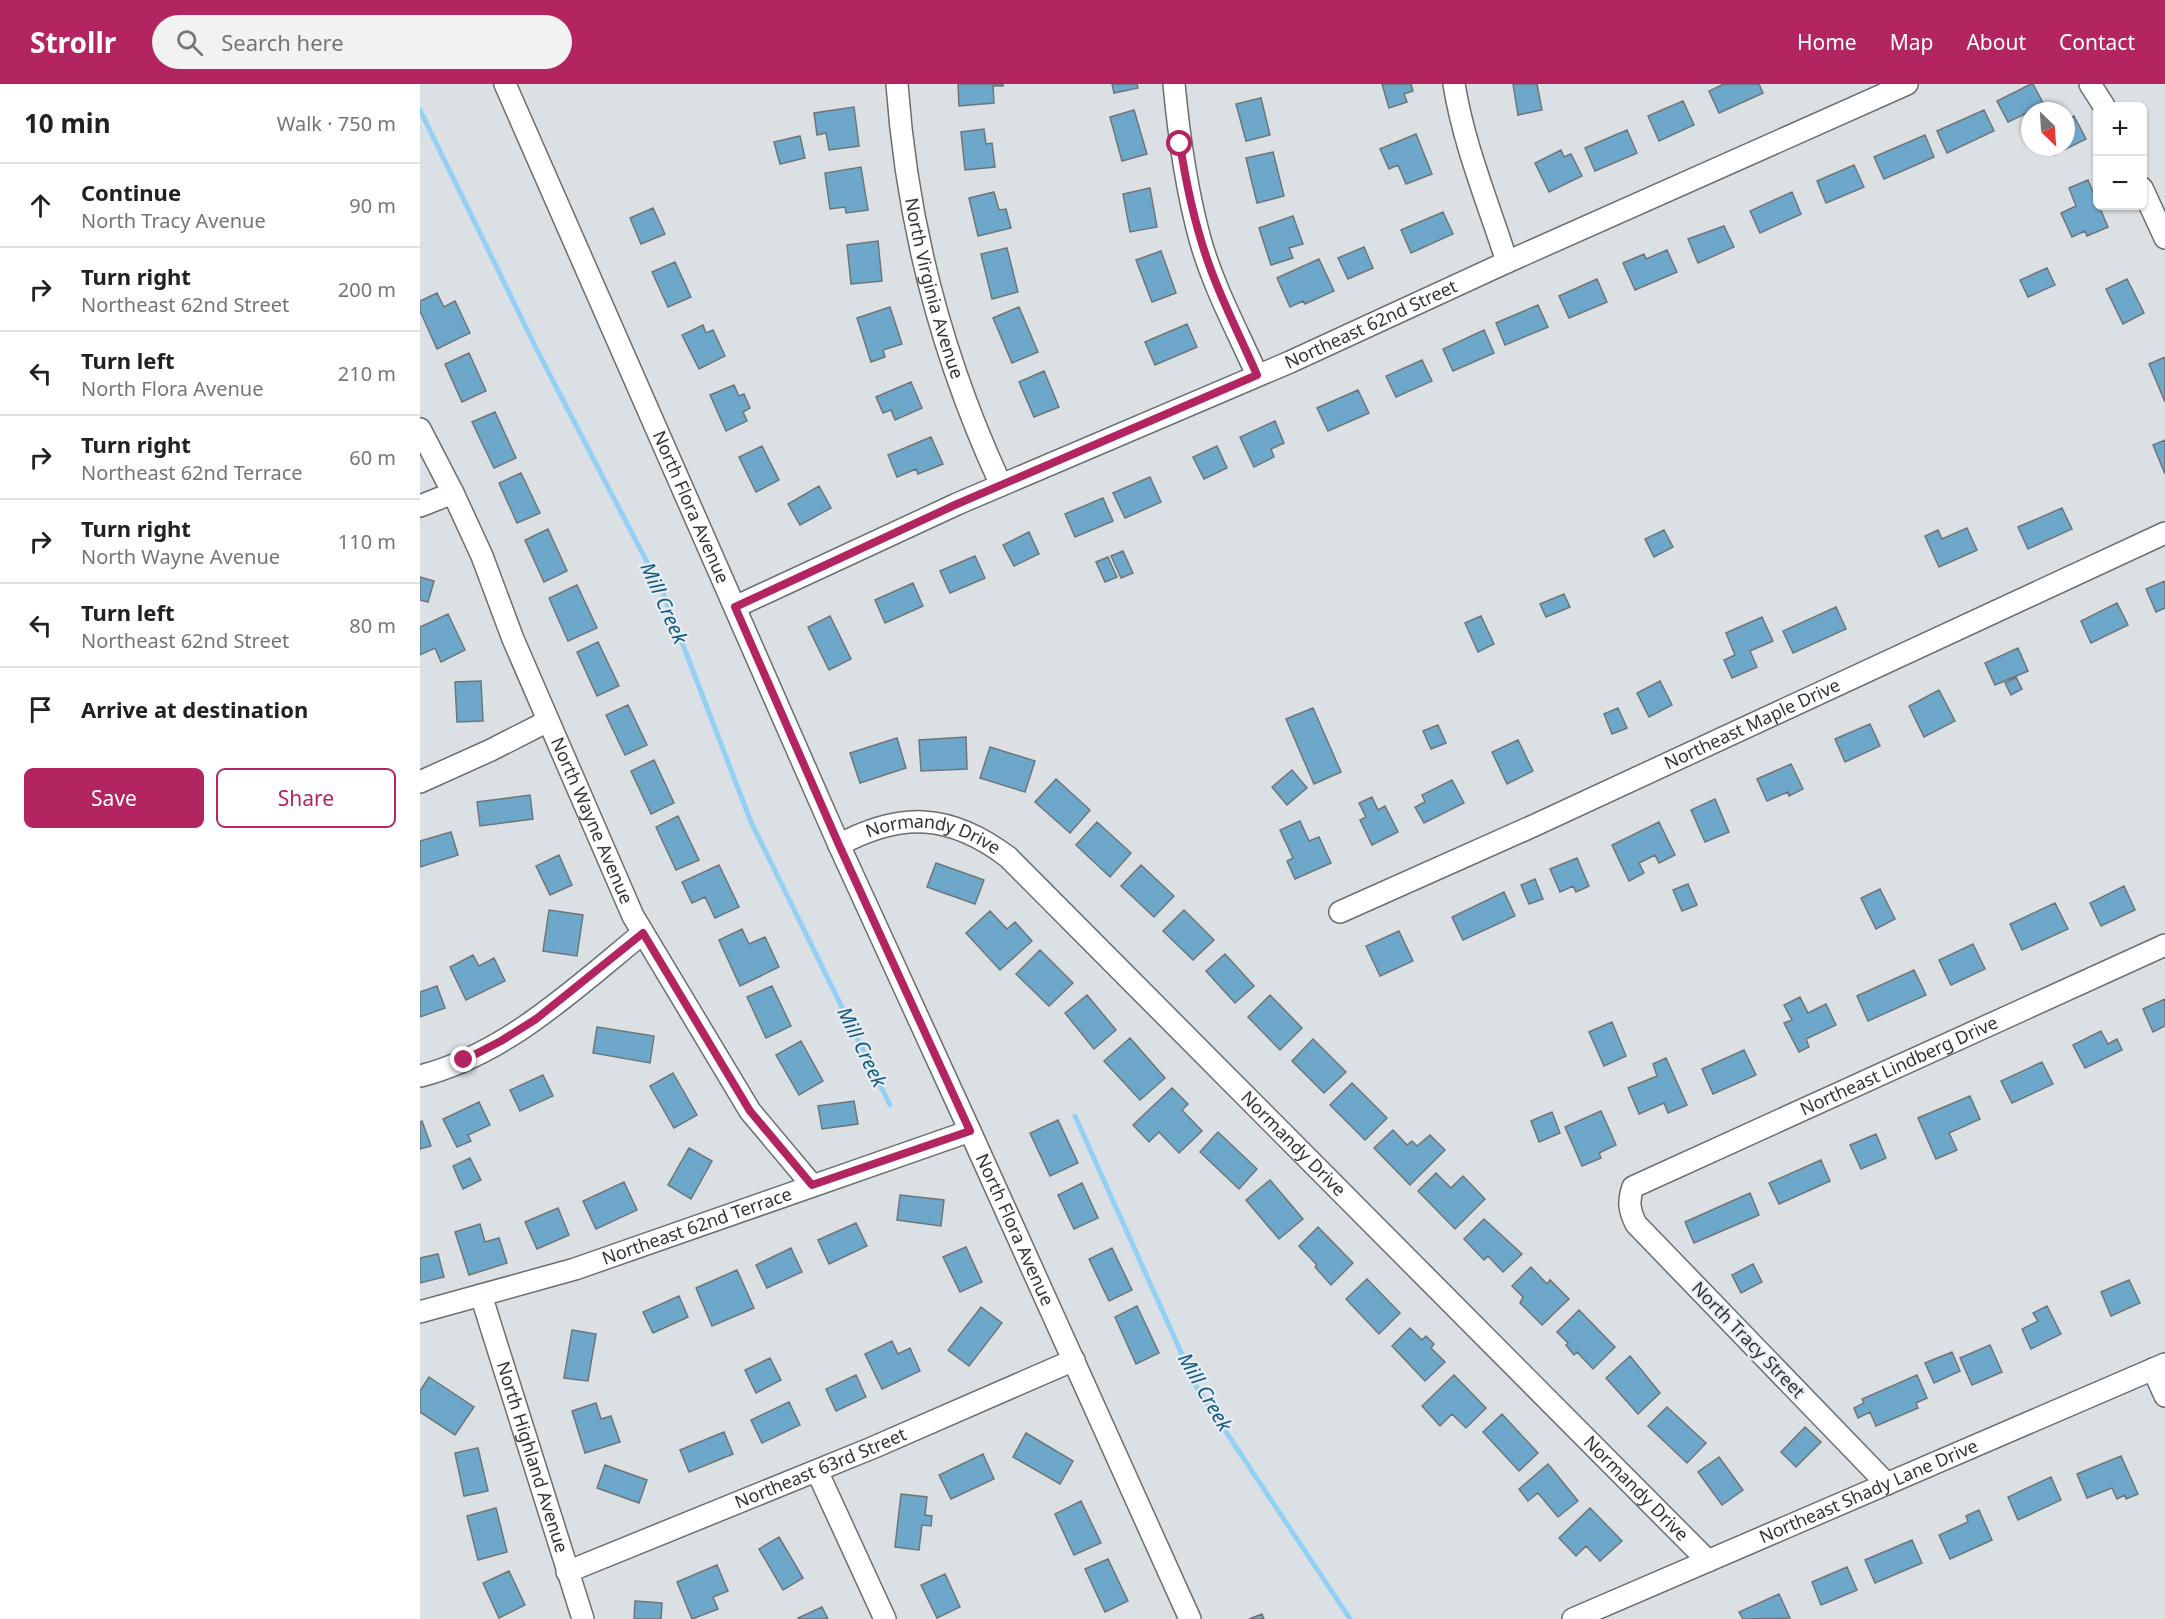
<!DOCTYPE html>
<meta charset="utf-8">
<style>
:root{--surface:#fff;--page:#f2f2f2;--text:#202124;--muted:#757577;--line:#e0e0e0;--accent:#b22560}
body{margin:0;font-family:"Noto Sans",sans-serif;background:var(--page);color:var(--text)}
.controls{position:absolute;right:18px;top:18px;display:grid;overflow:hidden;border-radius:9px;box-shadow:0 2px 4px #0004}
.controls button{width:54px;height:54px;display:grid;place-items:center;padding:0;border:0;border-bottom:2px solid var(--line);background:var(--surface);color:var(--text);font:30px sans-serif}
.compass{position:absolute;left:1601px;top:18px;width:54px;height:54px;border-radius:50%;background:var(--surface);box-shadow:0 2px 4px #0004;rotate:155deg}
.stop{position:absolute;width:18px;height:18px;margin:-14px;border:4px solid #b22560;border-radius:50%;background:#fff}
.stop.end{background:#b22560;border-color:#fff;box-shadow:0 2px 6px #0008}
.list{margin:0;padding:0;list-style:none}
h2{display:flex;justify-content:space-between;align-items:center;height:78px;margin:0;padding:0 24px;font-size:26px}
h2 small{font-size:20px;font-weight:400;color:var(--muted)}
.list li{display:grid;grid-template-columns:39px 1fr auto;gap:18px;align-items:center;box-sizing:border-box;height:84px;padding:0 24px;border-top:2px solid var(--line)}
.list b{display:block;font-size:22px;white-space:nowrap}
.list p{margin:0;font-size:20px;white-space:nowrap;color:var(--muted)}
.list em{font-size:20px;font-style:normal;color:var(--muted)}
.actions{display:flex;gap:12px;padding:18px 24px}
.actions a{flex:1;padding:14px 0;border:2px solid var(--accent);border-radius:9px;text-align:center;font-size:21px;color:var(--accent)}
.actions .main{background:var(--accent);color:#fff}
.icon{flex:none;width:33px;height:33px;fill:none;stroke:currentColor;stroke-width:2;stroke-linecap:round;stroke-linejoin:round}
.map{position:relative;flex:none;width:1745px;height:1535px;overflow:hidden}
header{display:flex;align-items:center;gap:36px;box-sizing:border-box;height:84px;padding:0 30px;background:var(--accent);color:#fff}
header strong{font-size:28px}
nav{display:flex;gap:33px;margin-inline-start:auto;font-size:21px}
.search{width:420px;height:54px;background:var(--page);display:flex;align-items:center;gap:15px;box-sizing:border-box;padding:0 21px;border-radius:33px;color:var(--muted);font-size:22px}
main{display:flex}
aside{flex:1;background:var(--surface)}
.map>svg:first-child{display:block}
</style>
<header>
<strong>Strollr</strong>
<div class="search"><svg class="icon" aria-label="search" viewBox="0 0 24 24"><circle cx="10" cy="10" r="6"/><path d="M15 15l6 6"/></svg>Search here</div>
<nav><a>Home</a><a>Map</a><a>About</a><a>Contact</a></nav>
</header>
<main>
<aside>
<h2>10 min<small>Walk · 750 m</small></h2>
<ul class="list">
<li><svg class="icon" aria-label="ahead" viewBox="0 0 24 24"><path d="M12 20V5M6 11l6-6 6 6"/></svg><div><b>Continue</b><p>North Tracy Avenue</p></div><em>90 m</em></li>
<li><svg class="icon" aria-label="right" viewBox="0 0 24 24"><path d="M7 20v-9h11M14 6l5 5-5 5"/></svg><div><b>Turn right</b><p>Northeast 62nd Street</p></div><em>200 m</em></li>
<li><svg class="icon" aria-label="left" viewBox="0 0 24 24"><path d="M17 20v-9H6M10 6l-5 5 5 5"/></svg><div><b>Turn left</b><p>North Flora Avenue</p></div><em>210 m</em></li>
<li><svg class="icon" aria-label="right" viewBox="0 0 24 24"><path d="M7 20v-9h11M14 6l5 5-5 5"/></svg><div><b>Turn right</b><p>Northeast 62nd Terrace</p></div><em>60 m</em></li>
<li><svg class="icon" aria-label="right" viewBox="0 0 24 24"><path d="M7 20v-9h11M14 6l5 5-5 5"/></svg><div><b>Turn right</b><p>North Wayne Avenue</p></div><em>110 m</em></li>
<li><svg class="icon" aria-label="left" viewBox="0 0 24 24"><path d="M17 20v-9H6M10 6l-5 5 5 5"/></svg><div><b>Turn left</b><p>Northeast 62nd Street</p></div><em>80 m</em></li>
<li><svg class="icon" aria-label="arrive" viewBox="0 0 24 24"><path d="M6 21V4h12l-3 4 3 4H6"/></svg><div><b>Arrive at destination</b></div></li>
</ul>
<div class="actions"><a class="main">Save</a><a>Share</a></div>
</aside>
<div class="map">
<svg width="1745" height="1535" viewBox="0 0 1745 1535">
<rect width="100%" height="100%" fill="#dae0e4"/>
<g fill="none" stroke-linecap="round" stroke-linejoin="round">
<path stroke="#94cff4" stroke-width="5" d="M0,26L117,266L243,509L331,738L470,1021
M655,1032L777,1304L930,1535"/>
</g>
<path fill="#6da8cb" stroke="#6f7578" stroke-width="1.5" d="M538,0H583V2H573L574,19L539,22Z
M692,0H717L718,4L694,9Z
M962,0H991L993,7L984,10L987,18L969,24Z
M1093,0H1117L1122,26L1098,31Z
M1304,0H1339L1343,9L1299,29L1289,7Z
M1611,0H1613L1624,21L1588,38L1577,17Z
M841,14L850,51L826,57L816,20Z
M1263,17L1274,41L1239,57L1228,32Z
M434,23L439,62L409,66L406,49L397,51L394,29Z
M714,26L727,70L702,77L690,33Z
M1564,26L1574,47L1527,69L1517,47Z
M1654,32L1666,55L1634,71L1630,63H1646V36Z
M564,45L566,60L572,59L575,83L545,86L541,48Z
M1207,46L1217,69L1175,87L1165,64Z
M996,50L1012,90L986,100L978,81L969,85L960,65Z
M1505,51L1514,73L1464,95L1454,73Z
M380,52L385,74L360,80L354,58Z
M1141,66L1144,73L1151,70L1162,92L1129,108L1115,79Z
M853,68L864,112L837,119L826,74Z
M1434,81L1444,103L1406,119L1397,97Z
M441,83L448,126L426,129L425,123L410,125L405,89Z
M1668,96L1688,143L1667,152L1665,147L1652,153L1641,129L1656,122L1649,104Z
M730,104L737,143L710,148L703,110Z
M574,108L579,126L586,125L591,144L558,152L549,114Z
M1372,108L1381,130L1340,149L1330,127Z
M233,124L245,150L221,160L210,134Z
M1023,128L1033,150L991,169L981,146Z
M873,132L883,160L869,164L873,174L851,181L839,144Z
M1304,142L1314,163L1278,179L1268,155Z
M458,157L462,197L431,200L427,161Z
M944,163L953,184L928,195L918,174Z
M587,164L598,208L572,215L561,170Z
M1247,166L1257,188L1215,206L1203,179L1224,170L1226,175Z
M741,167L756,209L732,218L716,176Z
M899,175L914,207L885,220L883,217L870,223L857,194Z
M255,178L271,213L248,223L232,188Z
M1627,184L1635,201L1608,213L1600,196Z
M1177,195L1187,218L1149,234L1139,212Z
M1707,195L1724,229L1703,240L1686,205Z
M17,209L24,223L35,217L50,249L17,265L0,227V217Z
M1118,221L1128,243L1085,261L1076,239Z
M470,223L482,260L463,266L465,273L451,278L437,234Z
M599,223L618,268L592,279L573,234Z
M767,240L777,263L735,281L725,258Z
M283,241L286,249L293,246L305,272L279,285L262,251Z
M1064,246L1074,269L1033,287L1023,265Z
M49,269L66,307L42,318L25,280Z
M1745,273V318L1729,280Z
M1002,276L1012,297L976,313L966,292Z
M624,287L639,323L614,333L599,298Z
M491,298L502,324L475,336L471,326L463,329L456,313Z
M314,301L319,312L324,310L330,324L323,328L327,337L306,347L290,311Z
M938,306L949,329L908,347L897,324Z
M75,328L96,374L74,384L52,338Z
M855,337L864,359L851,365L854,373L834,383L820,353Z
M511,353L523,380L498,390L496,385L477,393L468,371Z
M1745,356V390L1733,361Z
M342,362L359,396L336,408L319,373Z
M797,362L807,384L784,395L773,373Z
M101,389L120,429L97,439L79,399Z
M730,393L741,418L705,434L693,409Z
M399,402L411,424L380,441L368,420Z
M683,414L693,437L655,453L645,430Z
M1642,424L1652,445L1608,465L1598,443Z
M1547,444L1557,466L1519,483L1505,452L1518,446L1522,455Z
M128,445L147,487L124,498L105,456Z
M1244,446L1253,463L1234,473L1225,455Z
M609,448L619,470L594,482L583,461Z
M703,467L713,489L701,494L691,472Z
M555,472L565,494L530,509L520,487Z
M688,473L697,493L685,498L676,478Z
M0,493L14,497L8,518L0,516Z
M1745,497V524L1736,528L1726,505Z
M493,499L503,522L465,539L455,516Z
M157,501L177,544L148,557L129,514Z
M1144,510L1150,523L1126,533L1120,520Z
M1697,519L1708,541L1671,559L1661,537Z
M1416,523L1426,545L1373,569L1363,547Z
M28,530L45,566L21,578L15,564L0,571V543Z
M410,532L431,575L409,586L388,543Z
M1061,532L1074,560L1058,568L1045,539Z
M1342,533L1353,557L1330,567L1337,583L1312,594L1304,576L1315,571L1306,549Z
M178,558L199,602L177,612L157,568Z
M1598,564L1608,587L1575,601L1565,579Z
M1596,593L1602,605L1591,611L1585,599Z
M61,597L63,637L37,638L35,598Z
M1240,597L1252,621L1229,633L1217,609Z
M1519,606L1535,637L1504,653L1489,622Z
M208,621L227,661L205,671L186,631Z
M893,624L921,688L894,700L866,635Z
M1198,624L1207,644L1192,650L1184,630Z
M1450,640L1460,662L1425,678L1415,655Z
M1018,641L1026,659L1011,665L1003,647Z
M546,653L547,685L501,687L499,656Z
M477,654L486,684L440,699L430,669Z
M1098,656L1113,687L1087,700L1072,668Z
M570,663L615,677L605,708L560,694Z
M234,676L254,719L231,730L211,687Z
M1371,680L1383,705L1369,712L1368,708L1347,717L1337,695Z
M872,686L887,704L867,721L852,703Z
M636,695L670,726L650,749L615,718Z
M1032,696L1044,719L1004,739L995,723L1005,718L1002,711Z
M110,711L113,735L60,742L57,718Z
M952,713L958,726L965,722L978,748L952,761L940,736L946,733L939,719Z
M1295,715L1309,748L1285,758L1271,726Z
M258,732L279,776L256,786L236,743Z
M880,737L889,757L899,753L911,779L875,795L867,777L873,774L860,746Z
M677,738L711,769L690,793L656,761Z
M1239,738L1255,771L1239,779L1235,771L1219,779L1224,789L1209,797L1192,761Z
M31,748L38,771L0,783V757Z
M139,771L152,801L130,811L116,782Z
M1157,774L1169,802L1156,808L1153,802L1140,808L1130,785Z
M516,779L564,796L555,820L507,803Z
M299,781L319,823L295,834L285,813L272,819L262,798Z
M721,781L754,812L734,833L701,802Z
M1115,795L1123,815L1109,820L1101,801Z
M1268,800L1277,821L1262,827L1253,806Z
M1704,802L1715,826L1681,842L1670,819Z
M1460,805L1475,835L1456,845L1441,814Z
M1084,808L1095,832L1043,856L1032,833Z
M1635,819L1648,845L1602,866L1590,840Z
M129,826L163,831L157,872L123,867Z
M764,826L794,856L773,876L743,847Z
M570,827L587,845L595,838L612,857L580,886L546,849Z
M322,845L329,860L345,853L359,883L320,902L299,856Z
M979,847L993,877L960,892L946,862Z
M1553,860L1565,885L1531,901L1519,876Z
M620,866L653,899L629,922L596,890Z
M805,870L834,902L815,919L786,887Z
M53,871L59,882L74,874L85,897L46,916L30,883Z
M1494,886L1506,911L1448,937L1437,912Z
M17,902L25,924L0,933V908Z
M352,902L371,942L346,954L327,913Z
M667,911L696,946L674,965L645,929Z
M850,911L882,944L860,966L828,933Z
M1380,913L1388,929L1406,920L1416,941L1386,955L1389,963L1379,968L1364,939L1372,936L1364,921Z
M1745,915V942L1733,948L1723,925Z
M1192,938L1206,972L1184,982L1169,948Z
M177,943L234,952L230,979L173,969Z
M1681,947L1688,960L1697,955L1702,966L1665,984L1653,961Z
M710,954L745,994L720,1016L684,977Z
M893,955L926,988L904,1009L872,977Z
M381,957L403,997L379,1011L356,971Z
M1324,966L1336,991L1293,1010L1282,985Z
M1246,974L1267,1021L1248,1029L1244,1019L1219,1030L1208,1004L1237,992L1233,980Z
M1622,978L1633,1000L1592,1019L1581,997Z
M253,989L277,1031L254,1044L230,1002Z
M123,991L133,1012L100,1027L90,1006Z
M932,999L967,1034L945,1056L910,1021Z
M752,1004L768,1020L762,1026L782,1047L759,1069L739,1048L729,1058L713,1041Z
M1550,1012L1560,1035L1529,1049L1537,1066L1516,1075L1498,1034Z
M434,1017L438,1040L402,1045L398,1022Z
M59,1018L70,1041L48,1051L51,1057L37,1063L23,1035Z
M1181,1027L1196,1061L1179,1069L1181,1074L1162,1082L1145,1043Z
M1132,1028L1140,1049L1119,1058L1111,1037Z
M638,1036L658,1079L630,1092L610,1049Z
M2,1037L11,1062L0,1065V1038Z
M973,1046L987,1061L992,1057L997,1062L1010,1051L1025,1066L990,1101L954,1064Z
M798,1048L837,1085L819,1105L780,1068Z
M1456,1050L1466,1074L1441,1085L1430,1061Z
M269,1064L292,1077L271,1115L248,1101Z
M50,1074L61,1096L43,1105L33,1082Z
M1401,1076L1410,1097L1359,1120L1349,1099Z
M1016,1089L1031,1104L1043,1092L1065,1115L1035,1145L998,1107Z
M850,1096L883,1135L859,1155L826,1116Z
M204,1098L217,1126L176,1145L163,1117Z
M662,1099L678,1134L654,1145L638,1111Z
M1330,1109L1339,1131L1274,1159L1265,1138Z
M480,1111L524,1116L521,1142L477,1136Z
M138,1124L149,1151L117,1165L105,1138Z
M1064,1135L1102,1170L1083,1188L1068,1172L1064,1176L1044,1155Z
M436,1139L447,1162L409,1180L398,1156Z
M60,1140L65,1158L79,1154L87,1179L49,1191L35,1148Z
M898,1143L933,1179L911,1201L895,1183L897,1181L879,1162Z
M546,1163L562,1198L540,1208L523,1173Z
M371,1164L382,1188L347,1204L336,1181Z
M692,1164L712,1206L689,1217L669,1175Z
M18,1170L24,1193L0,1199V1174Z
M1333,1180L1342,1198L1321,1209L1312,1191Z
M1111,1183L1127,1200L1130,1196L1149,1215L1122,1241L1100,1219L1103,1213L1092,1202Z
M317,1186L334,1224L292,1242L276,1204Z
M947,1195L980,1229L959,1250L926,1215Z
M1709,1196L1720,1219L1691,1232L1681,1208Z
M259,1212L268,1233L233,1249L223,1228Z
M717,1222L739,1269L716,1280L695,1233Z
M1627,1222L1641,1250L1611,1265L1602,1245L1618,1237L1613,1229Z
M561,1223L582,1239L549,1282L528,1266Z
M1159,1226L1195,1263L1173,1285L1157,1268L1154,1271L1146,1261L1148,1259L1137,1248Z
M990,1244L1002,1256L1006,1252L1014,1260L1011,1264L1025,1278L1005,1297L972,1262Z
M152,1246L176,1250L168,1297L144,1294Z
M472,1257L478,1270L490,1264L500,1287L462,1305L445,1270Z
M1570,1261L1582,1288L1552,1301L1540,1274Z
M1532,1268L1540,1287L1514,1299L1505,1279Z
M1210,1272L1240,1309L1218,1330L1186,1294Z
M350,1274L361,1296L336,1309L325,1286Z
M436,1291L446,1313L416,1327L406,1305Z
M1034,1291L1066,1324L1046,1344L1032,1330L1020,1342L1002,1322Z
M1497,1291L1507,1314L1496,1319L1498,1324L1456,1342L1450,1328L1438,1334L1434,1324L1444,1319L1442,1315Z
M9,1293L54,1323L35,1351L0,1328V1307Z
M369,1318L380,1341L342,1359L331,1336Z
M176,1319L181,1335L191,1332L200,1358L165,1369L152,1327Z
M1247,1323L1286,1359L1267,1379L1228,1342Z
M1082,1330L1118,1369L1099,1387L1063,1348Z
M1385,1343L1401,1358L1376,1383L1361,1368Z
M304,1348L313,1370L269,1388L260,1366Z
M606,1349L653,1377L640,1400L593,1373Z
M58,1364L68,1407L44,1412L35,1369Z
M563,1370L574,1395L531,1415L519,1391Z
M1701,1372L1718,1410L1706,1415L1705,1411L1697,1415L1692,1404L1667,1414L1657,1390Z
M1299,1373L1323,1406L1302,1421L1278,1388Z
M1128,1380L1158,1417L1138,1433L1118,1409L1108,1417L1099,1405Z
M185,1381L227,1396L219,1419L177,1404Z
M1631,1393L1641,1416L1598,1436L1588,1413Z
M481,1410L507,1413L505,1431L512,1432L511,1442L502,1441L499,1466L475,1463Z
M661,1417L681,1459L654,1471L635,1430Z
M76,1424L87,1468L58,1476L47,1432Z
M1170,1424L1202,1457L1180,1477L1166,1462L1156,1472L1139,1454Z
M1559,1426L1572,1456L1530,1475L1519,1451L1548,1438L1546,1432Z
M359,1453L383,1494L363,1506L339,1465Z
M1492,1456L1502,1479L1455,1499L1445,1476Z
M688,1475L708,1517L685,1528L665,1485Z
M297,1481L308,1507L293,1513L298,1525L272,1535L257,1498Z
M1427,1483L1437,1506L1401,1521L1392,1498Z
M89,1487L105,1521L79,1534L63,1499Z
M525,1490L540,1523L517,1534L501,1501Z
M1359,1510L1370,1534L1323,1535L1319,1528Z
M215,1517L242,1519L241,1535H214Z
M402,1523L408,1535H379L378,1534Z
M842,1530L844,1535H829Z"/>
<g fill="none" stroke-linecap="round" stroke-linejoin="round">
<defs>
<g id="minor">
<path id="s1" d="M85,0L419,761L550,1047L770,1535"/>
<path id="s2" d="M477,0C487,140 522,274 581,401"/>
<path d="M754,0C759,53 766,104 780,155C793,202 817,246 837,291"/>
<path d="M1034,0C1044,62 1068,118 1087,178"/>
<path d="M1670,0L1684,22"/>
<path d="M1722,104L1745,154"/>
<path id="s3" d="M0,345L33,409L62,472L93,555L213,832L330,1027L392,1101"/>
<path d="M0,422L33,409"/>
<path id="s4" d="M315,523L537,420L870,278L1087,178L1487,0"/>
<path d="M0,698L71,666L128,637"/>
<path id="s5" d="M419,761C482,727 531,730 588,773L1288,1477"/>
<path id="s6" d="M920,828L1113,742L1745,449"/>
<path d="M0,992C87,970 155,904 223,849"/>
<path id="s7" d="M61,1211L163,1535"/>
<path id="s8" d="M0,1228L155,1185L550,1047"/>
<path d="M1733,1285L1745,1312"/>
<path d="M397,1387L465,1535"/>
<path id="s9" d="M1467,1400L1216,1140C1209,1126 1208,1117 1213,1103L1745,861"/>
<path id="s10" d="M147,1488L452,1364L654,1276"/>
<path id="s11" d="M1153,1535L1745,1280"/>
</g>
</defs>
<use href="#minor" stroke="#696e72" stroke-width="24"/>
<use href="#minor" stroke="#fff" stroke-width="21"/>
</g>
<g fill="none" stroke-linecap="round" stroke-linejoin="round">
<path stroke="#b22560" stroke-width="8" d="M44,976L81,957L116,935L223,849L330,1027L392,1101L550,1047L419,761L315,523L537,420L837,291C823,259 807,227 794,194C777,151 767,106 760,60"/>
</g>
<g text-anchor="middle" stroke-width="4.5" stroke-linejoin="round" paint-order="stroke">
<g font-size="18" fill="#313435" stroke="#e7edf2">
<text dy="6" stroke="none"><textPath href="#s2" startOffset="208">North Virginia Avenue</textPath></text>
<text dy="6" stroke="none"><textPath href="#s4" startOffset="696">Northeast 62nd Street</textPath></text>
<text dy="6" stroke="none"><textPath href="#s1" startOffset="462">North Flora Avenue</textPath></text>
<text dy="6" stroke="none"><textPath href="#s6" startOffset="453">Northeast Maple Drive</textPath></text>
<text dy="6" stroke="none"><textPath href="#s3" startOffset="428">North Wayne Avenue</textPath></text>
<text dy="6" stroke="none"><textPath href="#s5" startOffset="100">Normandy Drive</textPath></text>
<text dy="6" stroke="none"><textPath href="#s9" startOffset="692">Northeast Lindberg Drive</textPath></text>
<text dy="6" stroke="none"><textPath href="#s5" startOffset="586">Normandy Drive</textPath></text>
<text dy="6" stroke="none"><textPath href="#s8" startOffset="290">Northeast 62nd Terrace</textPath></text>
<text dy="6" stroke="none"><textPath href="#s1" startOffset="1254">North Flora Avenue</textPath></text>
<text transform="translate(1328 1256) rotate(46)" y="6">North Tracy Street</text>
<text dy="6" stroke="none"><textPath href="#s7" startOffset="170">North Highland Avenue</textPath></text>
<text dy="6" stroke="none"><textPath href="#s10" startOffset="274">Northeast 63rd Street</textPath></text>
<text dy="6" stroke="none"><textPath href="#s5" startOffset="1072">Normandy Drive</textPath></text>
<text dy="6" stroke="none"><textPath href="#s11" startOffset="322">Northeast Shady Lane Drive</textPath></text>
</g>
<g font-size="20" font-style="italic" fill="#125a7e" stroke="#e7edf2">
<text transform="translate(244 519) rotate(66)" y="7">Mill Creek</text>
<text transform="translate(442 963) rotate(64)" y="7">Mill Creek</text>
<text transform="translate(785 1308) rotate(60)" y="7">Mill Creek</text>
</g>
</g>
</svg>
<div class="controls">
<button>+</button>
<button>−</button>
</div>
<svg class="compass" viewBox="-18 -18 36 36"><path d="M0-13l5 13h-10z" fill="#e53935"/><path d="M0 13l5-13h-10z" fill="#757577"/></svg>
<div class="stop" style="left:760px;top:60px"></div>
<div class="stop end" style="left:44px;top:976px"></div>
</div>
</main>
